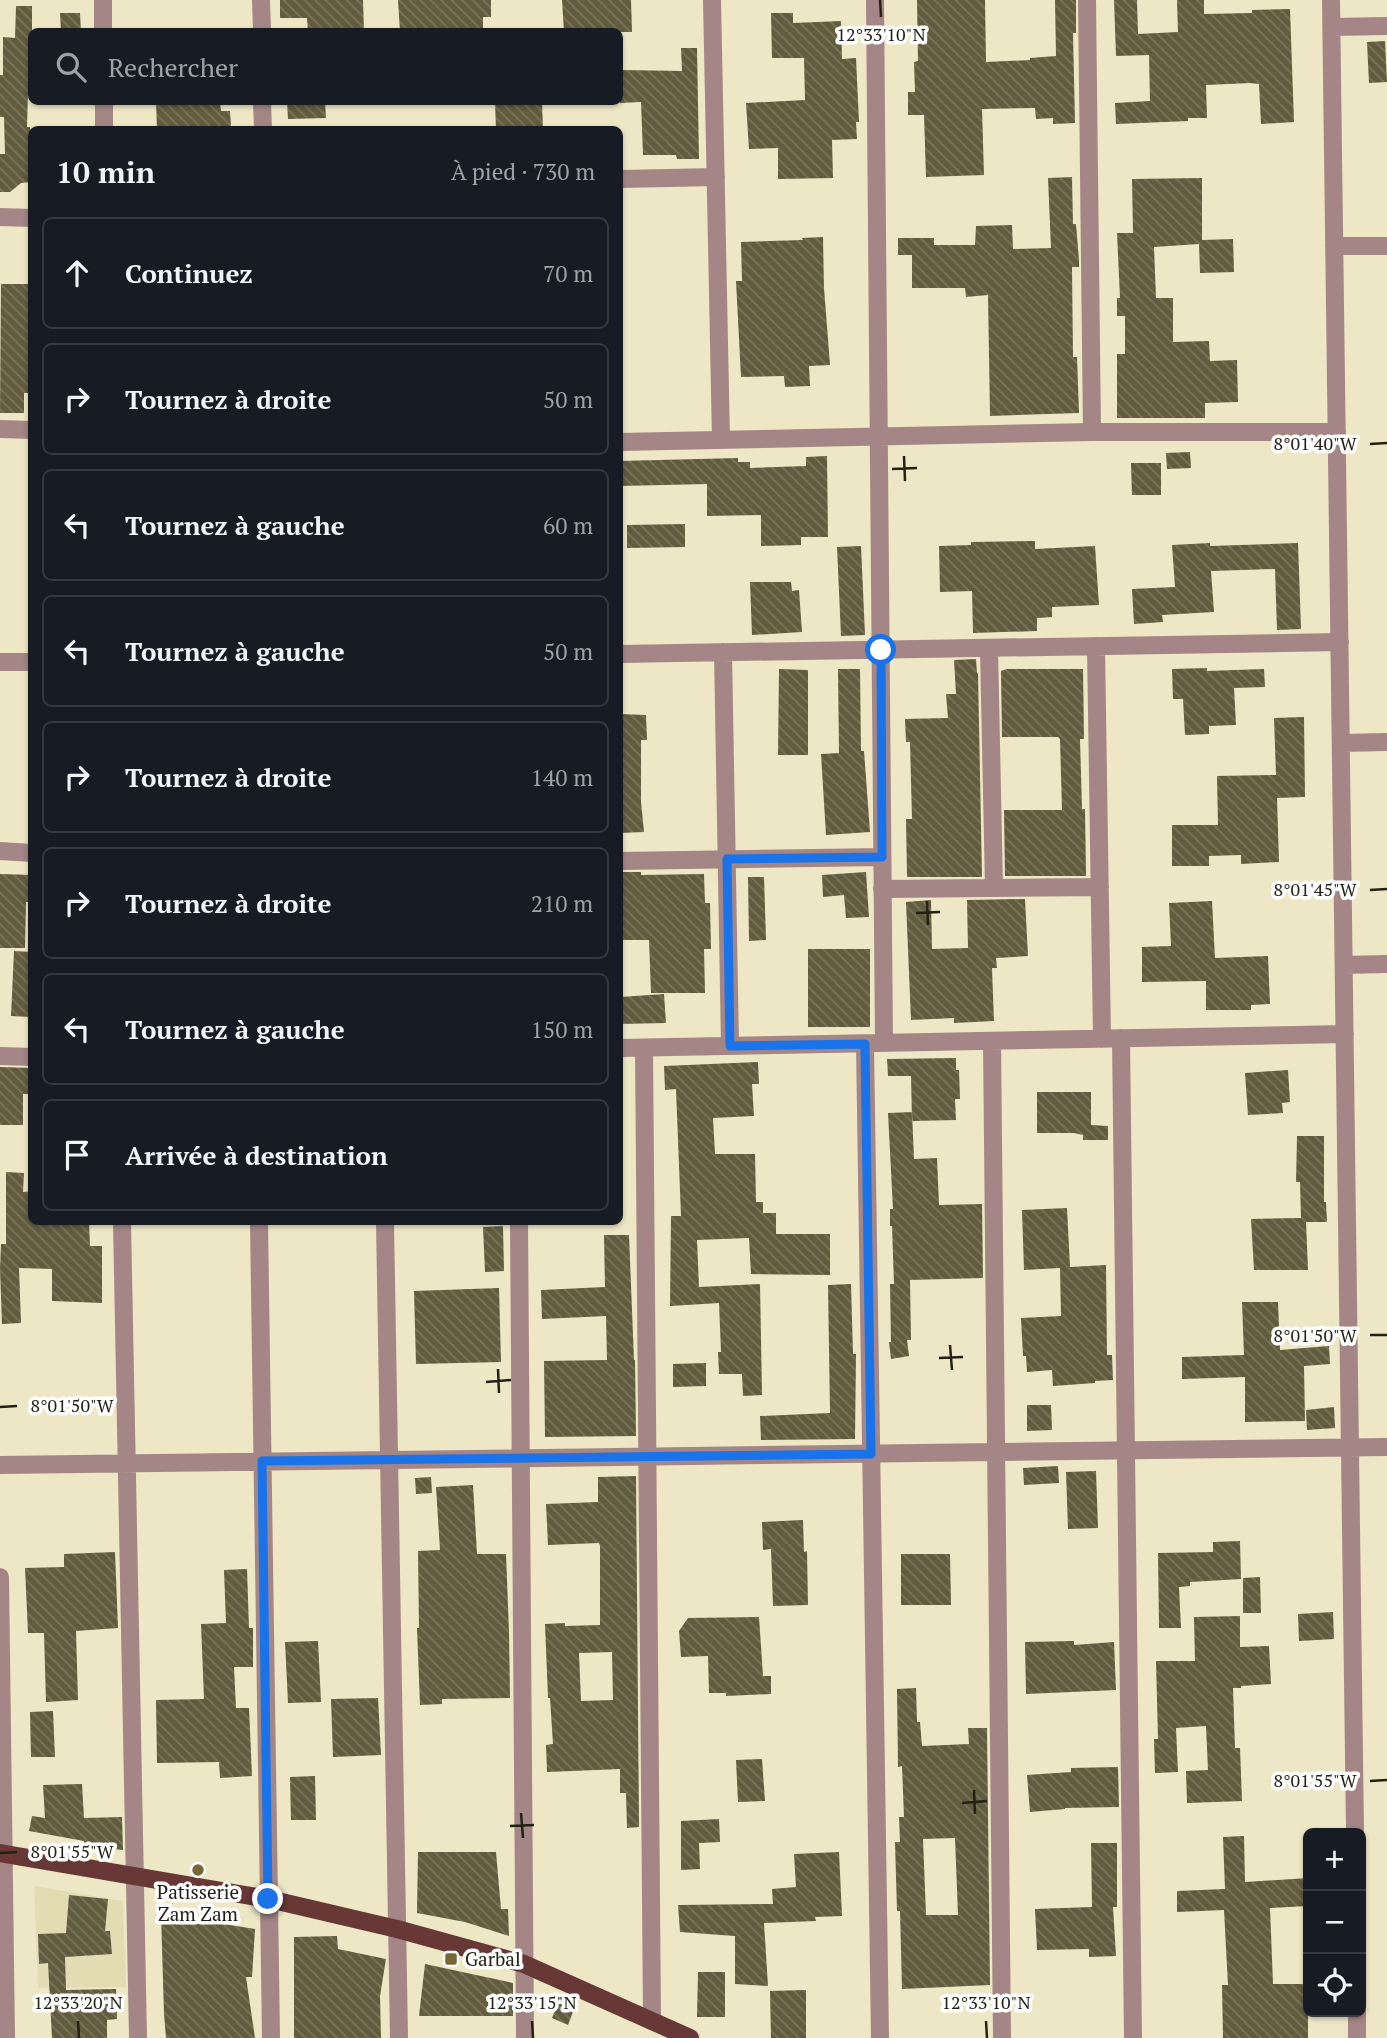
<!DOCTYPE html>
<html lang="fr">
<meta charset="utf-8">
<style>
:root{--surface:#171b24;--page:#20242c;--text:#f1f3f6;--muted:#9ea1a6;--line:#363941}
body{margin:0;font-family:"PT Serif",serif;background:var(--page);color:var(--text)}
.controls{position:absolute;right:21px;bottom:21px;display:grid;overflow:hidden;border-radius:10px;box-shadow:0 2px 5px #0004}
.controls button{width:63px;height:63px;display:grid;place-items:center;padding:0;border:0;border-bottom:2px solid var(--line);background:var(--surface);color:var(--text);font:35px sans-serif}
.stop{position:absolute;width:21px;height:21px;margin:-16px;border:5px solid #1a73e8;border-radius:50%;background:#fff}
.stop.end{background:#1a73e8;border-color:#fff;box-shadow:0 2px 7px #0008}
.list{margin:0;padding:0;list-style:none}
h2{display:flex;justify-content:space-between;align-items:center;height:91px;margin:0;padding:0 28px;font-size:30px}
h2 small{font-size:23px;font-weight:400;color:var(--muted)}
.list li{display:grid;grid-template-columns:46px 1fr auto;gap:21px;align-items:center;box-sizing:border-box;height:112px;margin:0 14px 14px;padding:0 14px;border:2px solid var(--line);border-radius:10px}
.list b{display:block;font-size:26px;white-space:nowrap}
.list em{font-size:23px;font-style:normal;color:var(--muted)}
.icon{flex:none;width:38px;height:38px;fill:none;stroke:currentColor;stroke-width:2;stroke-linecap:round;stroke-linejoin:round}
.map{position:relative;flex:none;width:1387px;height:2038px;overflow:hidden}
.search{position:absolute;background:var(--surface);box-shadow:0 2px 5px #0004;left:28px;top:28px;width:595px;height:77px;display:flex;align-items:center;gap:18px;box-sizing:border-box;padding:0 24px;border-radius:10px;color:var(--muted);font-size:26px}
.panel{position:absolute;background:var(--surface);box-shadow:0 2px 5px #0004;left:28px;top:126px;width:595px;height:1099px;border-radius:10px}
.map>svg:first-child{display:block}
</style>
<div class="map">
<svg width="1387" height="2038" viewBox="0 0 1387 2038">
<defs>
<pattern id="building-back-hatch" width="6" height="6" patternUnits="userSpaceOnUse" patternTransform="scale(1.75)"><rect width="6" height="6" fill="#625c3e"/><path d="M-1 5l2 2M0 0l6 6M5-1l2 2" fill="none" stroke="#79745c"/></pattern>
</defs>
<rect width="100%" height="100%" fill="#ede7c5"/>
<path fill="#e3dcb2" d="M34,1886L123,1901L126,1987L38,1988Z"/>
<path fill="url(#building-back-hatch)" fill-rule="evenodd" d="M280,0H363L364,32H308L307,18H280Z
M398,0H491V17H483V32H400Z
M562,0H631L632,32H564Z
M917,0H985L986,62L1030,60V58L1056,56L1055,0H1076V33H1073L1075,123L1053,124V118L1036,119L1035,108L982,109L984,175L926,177L924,115H908V92H915L914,62L918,61Z
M1114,0H1137L1138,34L1178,32L1177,0H1204V14L1252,13V10L1290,9L1294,122L1261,124L1259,84L1250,83L1206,85L1207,118H1188V121L1116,124L1115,103L1150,101L1149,55L1116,56Z
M16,6H32V92H28L27,127H30L31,182L21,183L10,192H0V154H5L4,117H0V75H3V37L15,38Z
M60,13H80L81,32H61Z
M771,13H793V23L841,21L842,59L856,58L859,122H856L857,139L832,140L833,178L778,179V148L749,149L746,103L805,100L804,58H772Z
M1385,41L1387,82L1369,83L1367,42Z
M681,48H697L699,159H677L676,155H643L641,102L620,103V70L682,71Z
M156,102H220L221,111H230L231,127L157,130Z
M287,102H325L326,118L288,119Z
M495,102H542L543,130H496Z
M1072,177L1073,224H1076L1079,260V267H1072L1073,357H1077L1079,413L990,416L988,295L966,297L965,288H912V255H898V238H934V245H975L976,226L1012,225L1013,249L1051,248L1048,178Z
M1202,178V240L1233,239L1234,272L1200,273L1199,244L1154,247L1156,298H1173V342L1209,341L1210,361L1237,360L1238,402L1205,403V418H1117V354H1125V316H1117V298H1120L1117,233H1133L1132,179Z
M823,237L824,288L830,365L809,366L810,386L785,387L784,376L741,377L736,281H742L741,242L803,240L802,238Z
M1,284H32V316H28V393H24V413H0Z
M1190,452L1191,468L1167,469L1166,453Z
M827,456L828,537H801V545L761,546V515L707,516V484L620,486V461L738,458V462H750V468L806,466V457Z
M1131,463H1161V495H1132Z
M685,524V547L627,548V525Z
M1035,541V549L1095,546L1099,605L1052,607V617L1037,618V631L973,633L972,591L940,592L939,546L971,545V542Z
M1210,543V546L1298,543L1301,629L1277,630L1275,569L1211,571L1214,612L1162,615L1163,622L1134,624L1132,589L1175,587L1172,545Z
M861,546L865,635L841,636L837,547Z
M750,582H791L792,591L799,590L802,632L752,635Z
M976,659L977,673H978L982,877H907L906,819H912L910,742H906L905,719L948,718L946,694H956L954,660Z
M1207,668V671L1264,669L1265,687L1234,688L1236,725L1209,726V734L1185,735L1183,699H1173L1172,669Z
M779,669L808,670V755H778Z
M838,669H860L861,751H864L870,832L826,835L821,754L839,753Z
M1007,669H1083L1084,739H1080L1082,809H1085L1086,876H1005L1004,810H1062L1060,739L1058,737H1002L1001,671Z
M620,714L646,715L647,740H641V802L644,832L620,833Z
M1304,717L1305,797L1277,798L1279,862L1241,864V855L1209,856V866H1172V825H1218L1217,776L1276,775L1274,718Z
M620,872H641V875L704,874L705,903H710L711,949H704L705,993H651L649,940H620Z
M866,872L869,917L846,918L844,895L823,897L822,875Z
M0,874L32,875V902H26L25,948H0Z
M748,877H764L766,940L749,941Z
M1025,899L1028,956L996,958L997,968H992L994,1021L954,1023V1018L911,1020L906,902L931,900L932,949L968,948L967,900Z
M1212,901L1215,958L1268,956L1270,1004L1251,1005V1010H1206V981L1142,982V947L1171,946L1169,903Z
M808,949H870V1027H808Z
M14,951L32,952L30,1017L11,1016Z
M664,994L666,1023L620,1024V997Z
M956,1058V1070H959L960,1099H955L956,1120L912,1121L911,1076H888L887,1059Z
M758,1062L759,1084H752L754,1116L713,1118L715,1154H755L756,1202H763V1213H776V1234H830V1275L751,1274L749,1238L697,1240L699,1287L760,1284L762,1395L743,1396L742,1374H719L718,1352H721L719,1303L670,1306L671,1216H681L676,1089L665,1090L664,1066Z
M0,1067L32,1068V1094H23V1125H0Z
M1288,1070L1290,1102L1282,1103L1283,1113L1248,1115L1245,1073Z
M1037,1092H1091V1125L1108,1126V1140H1083V1135L1074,1133H1037Z
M912,1112L914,1159L937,1158L939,1205L982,1204L983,1278L910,1280L911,1340H907L909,1356L891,1359L889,1342H891L890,1284H894L892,1226H890V1209H893L888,1113Z
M1297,1136H1324V1202H1326L1327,1222H1306L1308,1270H1254L1251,1219L1301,1218L1300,1182H1296Z
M6,1172L24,1173L23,1192L32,1191V1222H89L90,1246H102V1303L52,1301V1269L19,1268L21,1323L2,1324L0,1269L1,1244H6Z
M1067,1208L1070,1267L1106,1265L1107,1355H1112L1113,1380L1095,1381V1383L1053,1386L1052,1370L1027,1372L1026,1356H1023L1021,1318L1061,1316L1060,1268L1024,1270L1022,1210Z
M503,1226L504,1271L485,1272L483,1227Z
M604,1235H629L634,1360H635L636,1436L545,1437L544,1361L607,1360L606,1316L542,1319L541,1290L605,1287Z
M851,1284L853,1354H856L855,1439L761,1440L760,1416L830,1413L828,1285Z
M499,1288L501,1362L416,1364L414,1291Z
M1242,1302H1278L1280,1350L1329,1346L1330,1364L1304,1366L1305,1421L1245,1422V1377L1182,1379V1357L1244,1355Z
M706,1363V1386L673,1387V1364Z
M1027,1405H1051L1052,1430L1027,1431Z
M1334,1407L1335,1428L1307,1430L1306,1410Z
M1058,1466L1059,1483L1024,1485L1023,1468Z
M1096,1471L1098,1528L1068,1529L1066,1472Z
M636,1476L639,1827L627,1828L626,1793H620V1769L547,1772L546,1745L553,1744L550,1698H548L545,1624L565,1623V1626L600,1625V1546L599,1543L548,1545L546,1504L598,1502V1477ZM612,1652L613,1700L581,1701L579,1653Z
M431,1477L432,1493L416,1494L415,1478Z
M473,1485L477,1554H506L509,1632L510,1698L442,1699V1704L420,1705L417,1628H419L418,1551L440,1550L436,1487Z
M803,1520L804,1552L807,1551L808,1605L773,1606L771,1549L763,1550L762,1522Z
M1240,1541L1241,1579L1190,1582V1586L1179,1587L1181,1628H1159L1158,1553L1213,1552V1542Z
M115,1552L118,1628L76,1631L78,1700L46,1702L44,1633H28L25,1568L64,1567V1554Z
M901,1554H950L951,1605H901Z
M247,1569L249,1628H253V1667H234L236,1708H249L252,1776L220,1778L219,1762L157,1763L156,1700L204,1699L201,1624L226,1623L224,1570Z
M1260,1577L1261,1613H1243V1578Z
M1333,1612L1334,1639L1299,1641L1298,1614Z
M1240,1616V1647L1269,1646L1271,1684L1241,1686V1688H1233L1235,1748H1240L1242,1801L1187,1803L1186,1771L1208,1770L1206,1726L1176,1728L1178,1772L1155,1773L1154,1739H1158L1156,1661H1195L1194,1617Z
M759,1617L763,1676H771V1694L726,1696V1693H709L708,1656L681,1657L679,1631L688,1618Z
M318,1641L321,1702L288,1703L285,1642Z
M1074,1641V1645L1114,1642L1116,1690L1026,1694L1025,1642Z
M916,1688L917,1722H920L922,1746L969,1744L968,1728H987L990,1985L902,1989L900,1911H897L895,1842H900L899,1817H904L902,1766L898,1767L897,1689ZM955,1838L958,1915H926L923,1839Z
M378,1698L381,1755L333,1757L331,1699Z
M53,1711L55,1757H31L30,1712Z
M762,1759L765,1801L738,1802L736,1760Z
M1118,1767L1119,1807L1065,1808V1809L1030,1812L1027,1775L1071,1772V1768Z
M315,1776L316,1820H291L290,1777Z
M82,1784L84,1818L122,1817L123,1850L83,1846L84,1841L29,1831L32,1816L45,1818L43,1785Z
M719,1819L720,1842L699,1843L700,1869L681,1870V1821Z
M1244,1836L1245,1882L1308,1878V1906L1270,1908L1273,1984H1308V2038H1223L1222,1985H1228L1224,1910L1177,1912V1891L1225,1889L1223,1837Z
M1091,1843H1117V1907H1113L1116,1956L1089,1957V1949L1037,1950L1035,1909L1092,1907Z
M418,1852H496L501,1909H508L509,1936L465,1922L417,1913Z
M839,1852L842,1916L815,1917L816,1921L764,1923L768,1986L735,1984V1936L680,1932L678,1905L773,1904L772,1889L796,1887L794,1854Z
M69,1895L108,1899L105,1931H110L112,1954L65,1957L66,1990L116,1989L117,2019L107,2020V2038H52L48,1963L39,1964L38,1934L66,1933Z
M161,1914L255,1929L252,1977H246L255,2038H166L164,2014Z
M337,1936L338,1949L386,1959L380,1996L381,2038H294V1937Z
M425,1964L513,1983V2016H419Z
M698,1972H725V2017H697Z
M806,1990V2038H771L770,1991Z
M558,2003L574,2009L568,2025L552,2018Z"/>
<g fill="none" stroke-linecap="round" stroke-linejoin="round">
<path stroke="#a38685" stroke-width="18" d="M103,0V32
M261,0L262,32
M712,0L721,440
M875,0L884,1043
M1087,0L1092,432
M1331,0L1355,1833
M1332,27L1387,26
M104,102V130
M262,102L263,130
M620,179L716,177
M0,217L32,218
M1334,246H1387
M0,429L32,430
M620,442L1092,432H1337
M1096,646L1102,1039
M989,648L994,888
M723,652L730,1046
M620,654L1340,642
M0,662H32
M1341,743L1387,742
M0,851L32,853
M620,861L882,857
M882,889L1100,887
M1344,965L1387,964
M1121,1038L1133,2038
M992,1041L1002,2038
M865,1044L880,2038
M620,1048L1345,1034
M644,1048L652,2021
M0,1056L32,1057
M122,1222L138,2038
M259,1222L271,2038
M385,1222L399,2038
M519,1222L525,2038
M0,1465L1387,1447
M0,1577L6,2038
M1357,2012V2038"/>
<path stroke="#683837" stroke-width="18" d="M0,1853L269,1899L397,1929L524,1964L690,2038"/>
</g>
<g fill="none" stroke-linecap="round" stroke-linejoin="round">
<path stroke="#1a73e8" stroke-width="9" d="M268,1899L262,1461L871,1454L865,1044L730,1046L727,859L882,857L881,650"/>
</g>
<path fill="none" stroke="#232114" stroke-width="2.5" d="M880,0L881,17M1370,444L1387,443M904,456L905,481M892,469L917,468M1370,890L1387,889M927,901L928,925M916,913L940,912M1370,1335H1387M950,1345L952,1370M939,1358L963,1357M498,1369L499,1393M486,1382L511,1380M0,1407L17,1406M1370,1781L1387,1780M974,1790L975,1814M962,1803L987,1801M521,1813L523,1838M510,1826L534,1825M0,1853L17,1852M78,2021L79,2038M532,2021L533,2038M986,2021L987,2038"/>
<g fill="#786735" stroke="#fff" stroke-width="2.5">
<circle cx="198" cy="1870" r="7"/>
<rect x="444" y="1952" width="14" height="14" rx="3.5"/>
</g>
<g text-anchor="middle" stroke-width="7" stroke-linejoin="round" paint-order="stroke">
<g font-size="19" fill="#232114" stroke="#fff">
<text x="198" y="1899">Patisserie<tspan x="198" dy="22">Zam Zam</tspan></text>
<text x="465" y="1966" text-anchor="start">Garbal</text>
</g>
</g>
<g font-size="18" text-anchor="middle" fill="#232114" stroke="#fff" stroke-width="7" stroke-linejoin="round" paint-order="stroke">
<text x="881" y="41">12°33'10"N</text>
<text x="1315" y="450">8°01'40"W</text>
<text x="1315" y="896">8°01'45"W</text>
<text x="1315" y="1342">8°01'50"W</text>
<text x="72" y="1412">8°01'50"W</text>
<text x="1315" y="1787">8°01'55"W</text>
<text x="72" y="1858">8°01'55"W</text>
<text x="78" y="2009">12°33'20"N</text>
<text x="532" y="2009">12°33'15"N</text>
<text x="986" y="2009">12°33'10"N</text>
</g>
</svg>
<div class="controls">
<button>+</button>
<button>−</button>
<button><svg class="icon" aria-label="locate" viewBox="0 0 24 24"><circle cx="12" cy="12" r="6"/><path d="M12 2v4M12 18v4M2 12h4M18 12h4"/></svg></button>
</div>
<div class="stop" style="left:881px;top:650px"></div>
<div class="stop end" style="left:268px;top:1899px"></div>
<div class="search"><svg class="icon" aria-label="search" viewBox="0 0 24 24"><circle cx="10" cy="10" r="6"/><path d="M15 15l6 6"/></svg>Rechercher</div>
<section class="panel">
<h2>10 min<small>À pied · 730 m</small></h2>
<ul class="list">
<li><svg class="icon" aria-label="ahead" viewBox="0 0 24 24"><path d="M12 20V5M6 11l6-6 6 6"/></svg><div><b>Continuez</b></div><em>70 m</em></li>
<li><svg class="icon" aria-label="right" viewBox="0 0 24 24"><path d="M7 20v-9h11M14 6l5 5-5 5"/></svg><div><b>Tournez à droite</b></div><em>50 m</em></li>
<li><svg class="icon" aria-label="left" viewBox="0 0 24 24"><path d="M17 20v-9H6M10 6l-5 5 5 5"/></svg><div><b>Tournez à gauche</b></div><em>60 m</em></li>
<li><svg class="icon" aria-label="left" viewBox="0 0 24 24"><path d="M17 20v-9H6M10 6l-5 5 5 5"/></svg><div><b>Tournez à gauche</b></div><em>50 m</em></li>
<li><svg class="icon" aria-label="right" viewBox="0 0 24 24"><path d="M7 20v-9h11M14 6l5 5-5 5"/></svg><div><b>Tournez à droite</b></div><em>140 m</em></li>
<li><svg class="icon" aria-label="right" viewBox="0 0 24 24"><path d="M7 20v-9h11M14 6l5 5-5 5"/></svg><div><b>Tournez à droite</b></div><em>210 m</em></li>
<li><svg class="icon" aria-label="left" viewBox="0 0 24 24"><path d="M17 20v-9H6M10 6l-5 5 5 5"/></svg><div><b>Tournez à gauche</b></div><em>150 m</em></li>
<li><svg class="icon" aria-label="arrive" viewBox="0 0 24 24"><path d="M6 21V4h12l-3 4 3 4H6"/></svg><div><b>Arrivée à destination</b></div></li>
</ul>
</section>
</div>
